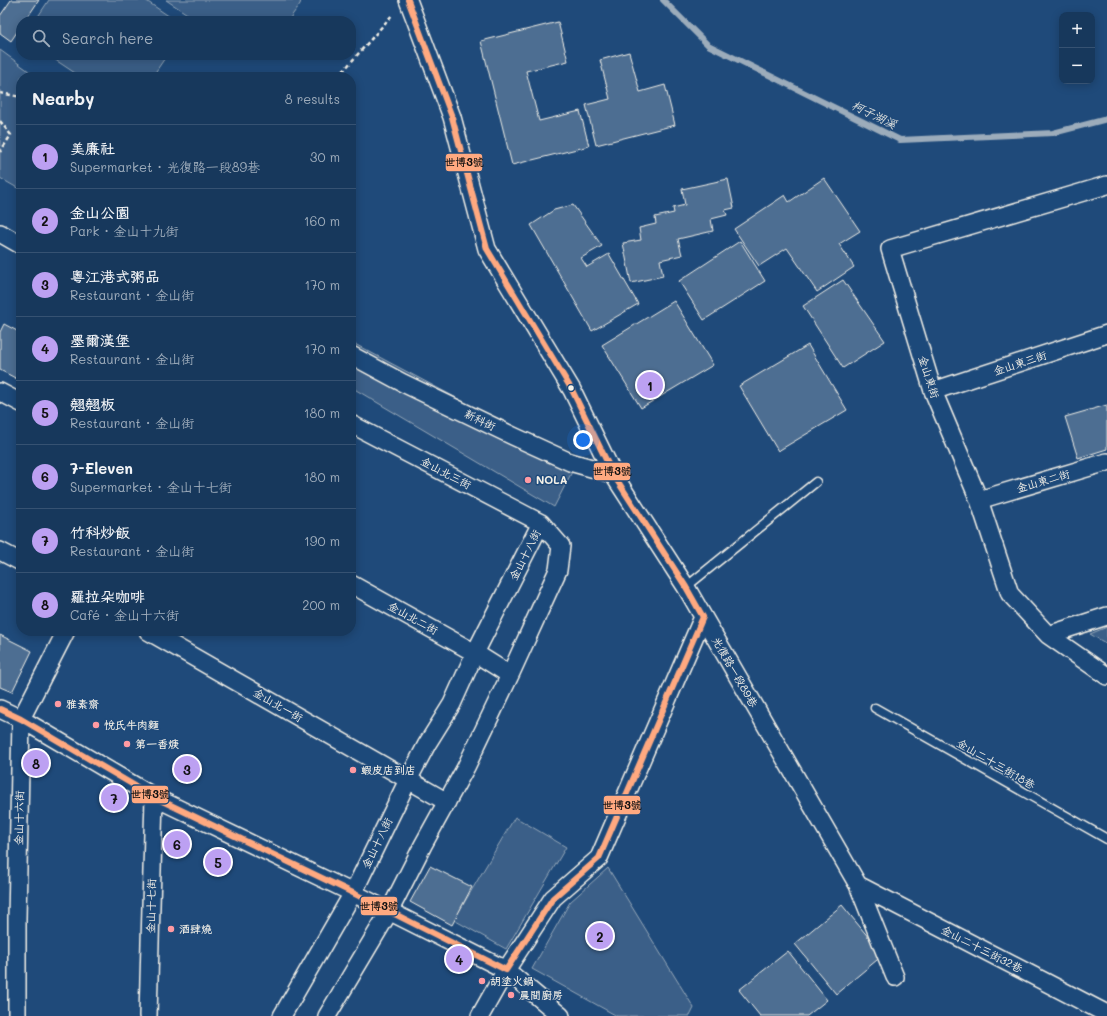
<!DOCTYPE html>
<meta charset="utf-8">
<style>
:root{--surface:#17385c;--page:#244365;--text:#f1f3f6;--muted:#9eacbb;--line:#365272;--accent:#bca0f2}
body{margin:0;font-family:Mali,"LXGW WenKai TC",sans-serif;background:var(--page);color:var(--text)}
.controls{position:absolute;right:12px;top:12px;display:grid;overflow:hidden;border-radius:8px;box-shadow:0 2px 10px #0003}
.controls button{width:36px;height:36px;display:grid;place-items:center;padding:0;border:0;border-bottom:1px solid var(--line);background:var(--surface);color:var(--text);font:20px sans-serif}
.you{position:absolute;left:583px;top:440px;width:14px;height:14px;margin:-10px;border:3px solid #fff;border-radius:50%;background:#1a73e8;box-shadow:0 0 0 6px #1a73e833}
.badge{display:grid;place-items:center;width:26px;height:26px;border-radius:50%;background:var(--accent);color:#111;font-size:13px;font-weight:700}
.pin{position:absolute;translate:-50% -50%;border:2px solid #fff;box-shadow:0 1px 4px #0006}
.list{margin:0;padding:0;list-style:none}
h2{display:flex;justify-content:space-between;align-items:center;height:52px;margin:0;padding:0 16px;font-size:17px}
h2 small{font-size:13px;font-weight:400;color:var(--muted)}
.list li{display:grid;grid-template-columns:26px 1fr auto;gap:12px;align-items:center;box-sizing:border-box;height:64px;padding:0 16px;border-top:1px solid var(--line)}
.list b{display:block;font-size:15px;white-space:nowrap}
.list p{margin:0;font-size:13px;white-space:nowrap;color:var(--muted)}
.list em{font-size:13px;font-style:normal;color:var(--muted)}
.icon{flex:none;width:22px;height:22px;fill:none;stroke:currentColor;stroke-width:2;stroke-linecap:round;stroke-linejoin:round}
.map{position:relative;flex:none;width:1107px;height:1016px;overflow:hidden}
.search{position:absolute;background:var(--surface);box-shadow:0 2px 10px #0003;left:16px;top:16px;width:340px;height:44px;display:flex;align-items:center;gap:10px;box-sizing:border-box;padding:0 14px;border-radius:16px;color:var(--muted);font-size:15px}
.panel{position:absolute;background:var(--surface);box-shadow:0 2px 10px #0003;left:16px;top:72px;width:340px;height:564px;border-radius:16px}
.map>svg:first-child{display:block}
</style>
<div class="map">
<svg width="1107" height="1016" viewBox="0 0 1107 1016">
<rect width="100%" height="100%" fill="#1f4a7a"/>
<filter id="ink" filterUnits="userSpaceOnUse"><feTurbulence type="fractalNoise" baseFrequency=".025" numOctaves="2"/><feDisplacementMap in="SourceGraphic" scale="8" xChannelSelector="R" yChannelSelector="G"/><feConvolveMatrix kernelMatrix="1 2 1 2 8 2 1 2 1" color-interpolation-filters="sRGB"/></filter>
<g filter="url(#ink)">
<path fill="#3a5f88" stroke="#97a8b8" d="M49,0H145L176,21H35Z
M166,0H301L300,4L288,21H198Z
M0,50L37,77H21V190L0,178Z
M48,55H167L152,77H81Z
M351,342L577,462L554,507L351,387Z
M1107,627V644L1090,634Z
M515,817L566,847L506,949L454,920Z
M608,868L694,1008L690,1016H617L532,969L570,902Z"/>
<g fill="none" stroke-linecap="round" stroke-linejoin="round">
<path stroke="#9cacbb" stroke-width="6" d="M663,0L708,45L900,140L1053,133L1107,119"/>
</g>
<path fill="#4d6e92" stroke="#f4f1e8" d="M11,0H39L25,21H21V26L11,41L0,33V16Z
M558,22L568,61L526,71L539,121L580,111L589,146L512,165L481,41Z
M629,52L640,92L665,85L675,125L596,145L586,105L610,99L600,60Z
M824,178L860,231L839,244L854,267L817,292L787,248L759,266L734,229L785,195L789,202Z
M728,179L734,208L725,210L727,215L711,219L713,231L678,239L682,255L660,260L663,276L631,283L623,243L641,240L639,228L656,224L655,217L674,213L673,208L685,205L682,189Z
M573,205L602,246L581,258L587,267L609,254L638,304L592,331L531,225L554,210Z
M740,241L765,281L704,320L679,281Z
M843,280L885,341L843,368L803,306Z
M674,301L713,365L641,408L602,345Z
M4,324L21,333V381L0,370V332Z
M808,345L847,410L778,451L739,386Z
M1107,405V449L1078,458L1065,417Z
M0,635L32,651L12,692L0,687Z
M430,866L472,887L452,925L410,902Z
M842,905L883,955L836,994L795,944Z
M788,951L827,1000L807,1016H760L739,990Z"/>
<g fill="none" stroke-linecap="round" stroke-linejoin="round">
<defs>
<path id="lane" d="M686,587L816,482
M875,708L1107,839"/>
<path id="street" d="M408,0L452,117L487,249L572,390L613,474L686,587L858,885L895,977
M1107,185L890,249L933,391L979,500L1010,594L1048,635L1107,676
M0,233L21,245
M351,355L403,383L513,436L570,462L613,474
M933,391L1107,334
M0,392L21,403
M979,500L1107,462
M0,551L21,562
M351,584L475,653L510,675
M148,631L447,802
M1048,635L1107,616
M0,709L21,719L154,797L353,893L506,970L561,1016
M858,885L1107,1014
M17,1016V918L21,719L66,631
M148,1016L154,797
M282,1016L353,893L408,780L427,744L452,704L475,653L541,523
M327,1016L389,912L423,845L466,767L510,675L558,570L561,546L541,523L351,424
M480,1016L506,970L553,898L599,858L703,617"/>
</defs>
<use href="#lane" stroke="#f4f1e8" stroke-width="11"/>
<use href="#street" stroke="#f4f1e8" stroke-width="20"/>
<path stroke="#f4f1e8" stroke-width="2.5" stroke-dasharray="4 3" stroke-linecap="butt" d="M338,77L393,14
M0,93L21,97
M0,121L11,135L0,152"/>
<use href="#lane" stroke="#1f4a7a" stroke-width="8"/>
<use href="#street" stroke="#1f4a7a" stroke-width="17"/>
<defs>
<path id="bus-1" d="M408,0L452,117L487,249L572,390L613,474L686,587L703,617
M0,709L21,719L154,797L353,893L506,970
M506,970L553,898L599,858L703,617"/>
</defs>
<use href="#bus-1" stroke="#1f4a7a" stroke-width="9"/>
<use href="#bus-1" stroke="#ffa980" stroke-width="6"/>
</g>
</g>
<circle fill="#f4f1e8" stroke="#1f4a7a" stroke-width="1.5" cx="571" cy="388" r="3.5"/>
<g fill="#ff9aa2" stroke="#1f4a7a" stroke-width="1.5">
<circle cx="528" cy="480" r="4"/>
<circle cx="58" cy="704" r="4"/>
<circle cx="96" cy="725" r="4"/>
<circle cx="127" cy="744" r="4"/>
<circle cx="353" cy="770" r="4"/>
<circle cx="171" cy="929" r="4"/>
<circle cx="482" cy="981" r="4"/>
<circle cx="511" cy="995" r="4"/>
</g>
<g text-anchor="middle" stroke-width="3" stroke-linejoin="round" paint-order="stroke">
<g font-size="11" fill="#f4f1e8" stroke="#1f4a7a">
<text transform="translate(1020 363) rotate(-18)" y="4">金山東三街</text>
<text transform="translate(929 377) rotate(72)" y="4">金山東街</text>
<text transform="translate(480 420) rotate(26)" y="4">新科街</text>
<text transform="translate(446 473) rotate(28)" y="4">金山北三街</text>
<text transform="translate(1043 481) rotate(-16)" y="4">金山東二街</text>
<text transform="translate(525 555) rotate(-63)" y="4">金山十八街</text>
<text transform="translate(413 618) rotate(29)" y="4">金山北二街</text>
<text transform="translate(735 672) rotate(60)" y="4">光復路一段89巷</text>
<text transform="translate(278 705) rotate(30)" y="4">金山北一街</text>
<text transform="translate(996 764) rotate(30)" y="4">金山二十三街18巷</text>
<text transform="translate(19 818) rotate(-89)" y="4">金山十六街</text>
<text transform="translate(377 843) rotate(-64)" y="4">金山十八街</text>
<text transform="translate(151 906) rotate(-89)" y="4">金山十七街</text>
<text transform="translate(982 949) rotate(27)" y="4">金山二十三街32巷</text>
</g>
<g font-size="11" font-weight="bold" fill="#f4f1e8" stroke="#1f4a7a" text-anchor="start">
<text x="536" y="484">NOLA</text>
<text x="66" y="708">雅素齋</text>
<text x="104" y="729">悅氏牛肉麵</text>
<text x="135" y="748">第一香焿</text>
<text x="361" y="774">蝦皮店到店</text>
<text x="179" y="933">酒肆燒</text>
<text x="490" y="985">胡塗火鍋</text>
<text x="519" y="999">晨間廚房</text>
</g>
<g font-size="12" font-style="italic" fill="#dee0dd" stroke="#1f4a7a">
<text transform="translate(874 115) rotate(26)" y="4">柯子湖溪</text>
</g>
</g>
<g stroke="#1f4a7a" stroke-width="1.5">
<rect x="445" y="153" width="38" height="19" rx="4" fill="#ffa980"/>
<rect x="593" y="462" width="38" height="19" rx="4" fill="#ffa980"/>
<rect x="131" y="785" width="38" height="19" rx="4" fill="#ffa980"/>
<rect x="603" y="795" width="38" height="20" rx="4" fill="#ffa980"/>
<rect x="360" y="896" width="38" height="20" rx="4" fill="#ffa980"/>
</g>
<g font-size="11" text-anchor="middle" font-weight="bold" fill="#111">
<text x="464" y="166">世博3號</text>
<text x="612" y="475">世博3號</text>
<text x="150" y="798">世博3號</text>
<text x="622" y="809">世博3號</text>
<text x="379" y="910">世博3號</text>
</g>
</svg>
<div class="controls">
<button>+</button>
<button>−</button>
</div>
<div class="you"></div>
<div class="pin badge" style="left:650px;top:385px">1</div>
<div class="pin badge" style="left:600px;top:936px">2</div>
<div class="pin badge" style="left:187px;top:769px">3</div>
<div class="pin badge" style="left:459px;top:959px">4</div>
<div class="pin badge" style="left:218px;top:862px">5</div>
<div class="pin badge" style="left:177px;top:844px">6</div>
<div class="pin badge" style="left:114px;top:798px">7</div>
<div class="pin badge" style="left:36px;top:763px">8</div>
<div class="search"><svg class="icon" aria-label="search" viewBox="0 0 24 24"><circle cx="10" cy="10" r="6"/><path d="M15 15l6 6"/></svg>Search here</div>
<section class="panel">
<h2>Nearby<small>8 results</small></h2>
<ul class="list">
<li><span class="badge">1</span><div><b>美廉社</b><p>Supermarket · 光復路一段89巷</p></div><em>30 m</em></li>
<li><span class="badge">2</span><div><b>金山公園</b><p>Park · 金山十九街</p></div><em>160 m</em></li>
<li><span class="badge">3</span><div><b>粵江港式粥品</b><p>Restaurant · 金山街</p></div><em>170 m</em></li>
<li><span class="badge">4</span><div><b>墨爾漢堡</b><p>Restaurant · 金山街</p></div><em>170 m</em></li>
<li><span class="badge">5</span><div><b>翹翹板</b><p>Restaurant · 金山街</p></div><em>180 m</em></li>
<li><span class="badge">6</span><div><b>7-Eleven</b><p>Supermarket · 金山十七街</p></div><em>180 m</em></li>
<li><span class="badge">7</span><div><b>竹科炒飯</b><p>Restaurant · 金山街</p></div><em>190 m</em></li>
<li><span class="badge">8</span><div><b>羅拉朵咖啡</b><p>Café · 金山十六街</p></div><em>200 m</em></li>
</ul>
</section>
</div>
